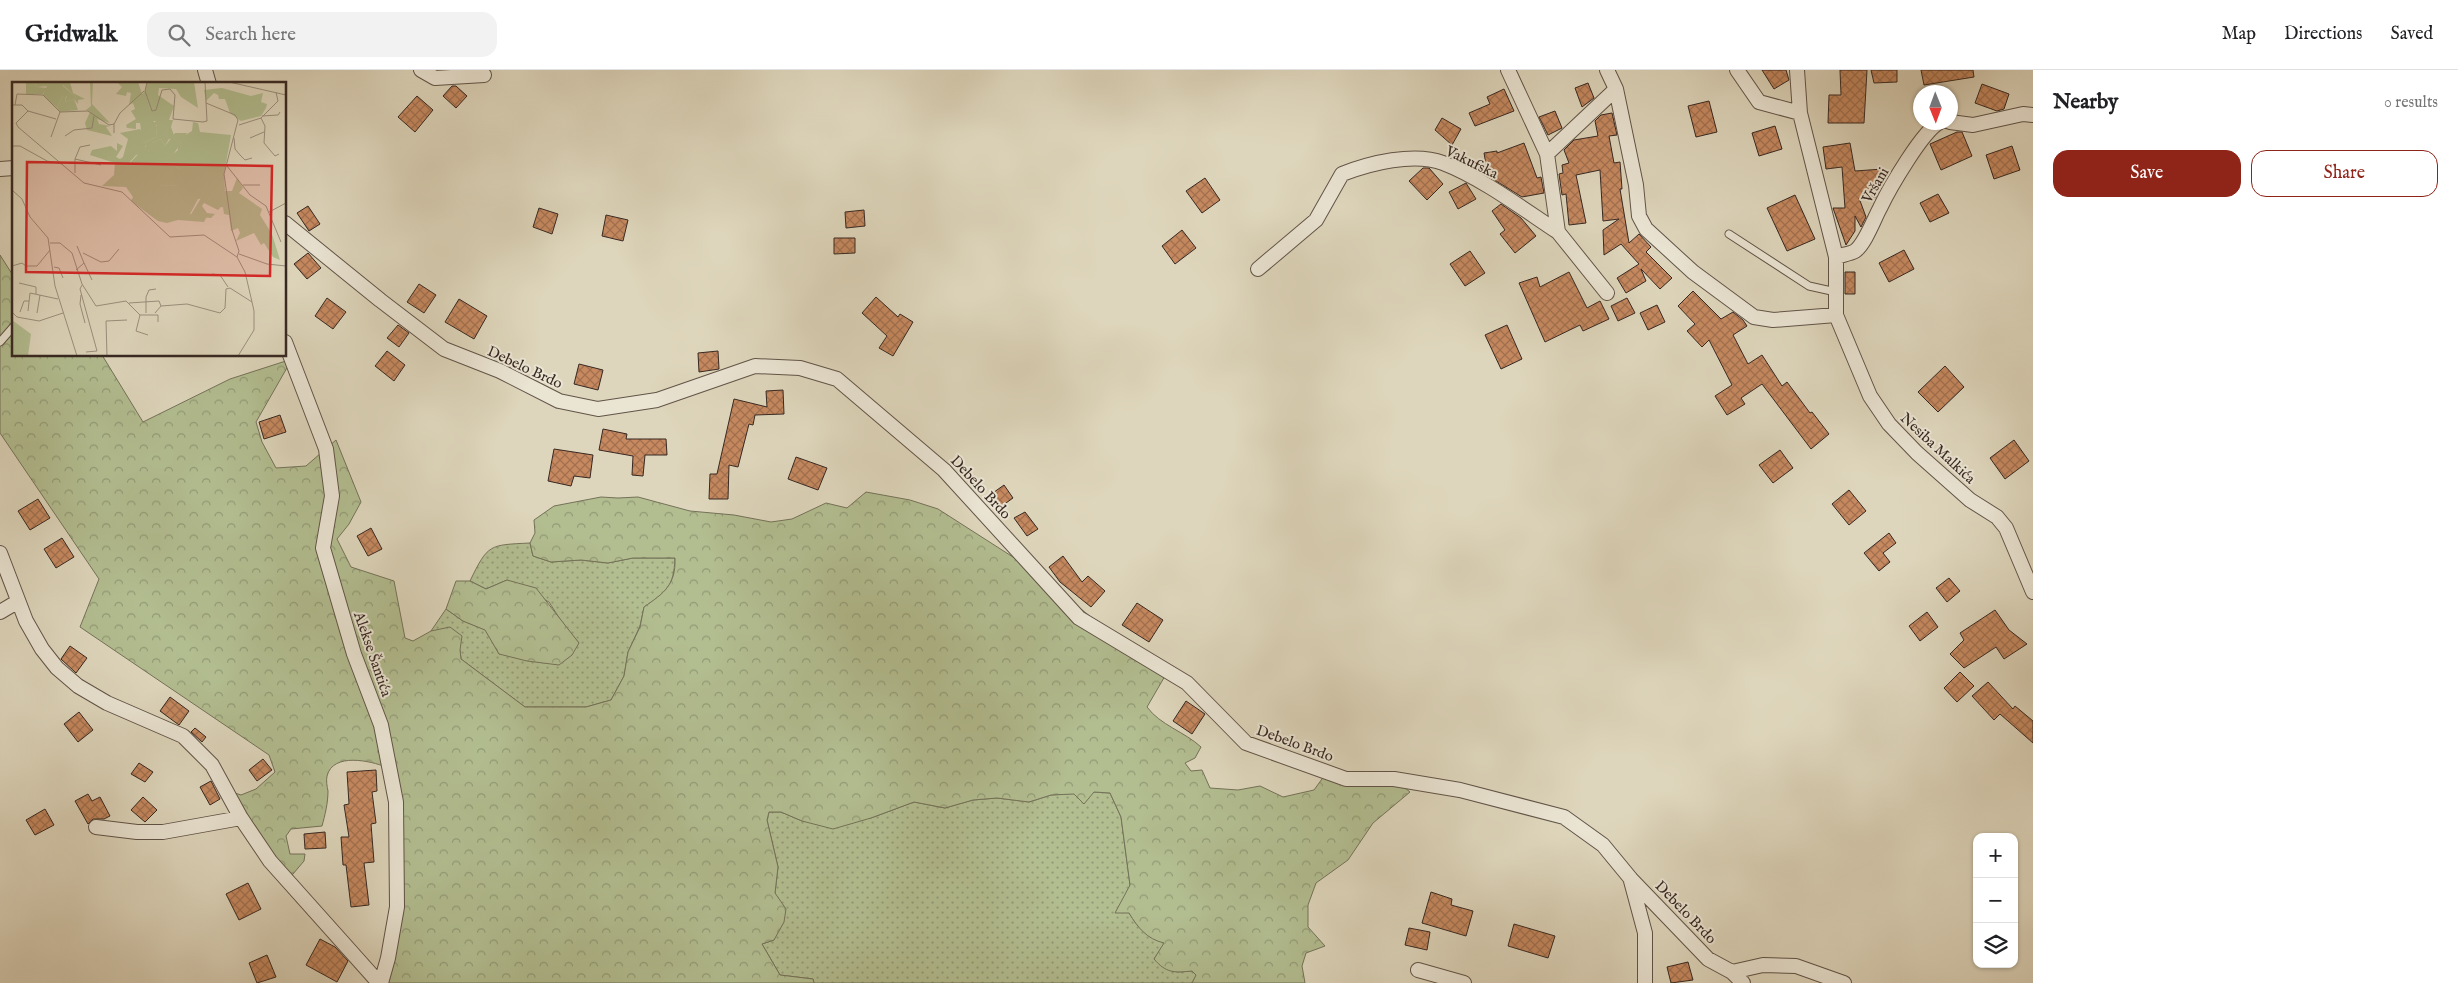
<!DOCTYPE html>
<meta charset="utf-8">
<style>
:root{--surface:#fff;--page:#f2f2f2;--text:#202124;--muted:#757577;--line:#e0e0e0;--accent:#8f2418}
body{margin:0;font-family:"IM FELL English",serif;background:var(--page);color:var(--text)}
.controls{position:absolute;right:15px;bottom:15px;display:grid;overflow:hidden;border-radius:10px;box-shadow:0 1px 4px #0004}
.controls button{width:45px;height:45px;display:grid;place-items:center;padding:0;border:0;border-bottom:1px solid var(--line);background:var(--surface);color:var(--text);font:25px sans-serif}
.compass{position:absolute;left:1913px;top:15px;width:45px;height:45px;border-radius:50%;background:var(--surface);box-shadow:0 1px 4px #0004;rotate:179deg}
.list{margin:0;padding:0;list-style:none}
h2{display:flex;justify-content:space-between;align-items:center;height:65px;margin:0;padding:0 20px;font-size:21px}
h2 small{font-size:16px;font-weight:400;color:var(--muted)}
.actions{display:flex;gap:10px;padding:15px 20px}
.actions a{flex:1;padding:11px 0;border:1px solid var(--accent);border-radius:15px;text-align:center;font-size:18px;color:var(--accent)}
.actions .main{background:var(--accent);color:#fff}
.icon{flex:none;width:28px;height:28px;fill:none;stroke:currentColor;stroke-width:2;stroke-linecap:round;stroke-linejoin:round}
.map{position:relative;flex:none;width:2033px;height:913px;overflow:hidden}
header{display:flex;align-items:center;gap:30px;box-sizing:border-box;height:70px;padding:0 25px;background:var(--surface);border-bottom:1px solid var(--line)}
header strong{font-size:24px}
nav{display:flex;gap:28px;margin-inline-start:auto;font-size:18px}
.search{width:350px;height:45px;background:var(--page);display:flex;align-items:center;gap:12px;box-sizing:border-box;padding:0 18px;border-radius:15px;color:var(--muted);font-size:19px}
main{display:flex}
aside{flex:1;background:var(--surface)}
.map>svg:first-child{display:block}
</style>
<header>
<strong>Gridwalk</strong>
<div class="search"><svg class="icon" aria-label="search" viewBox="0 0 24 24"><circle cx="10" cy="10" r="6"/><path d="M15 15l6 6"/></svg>Search here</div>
<nav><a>Map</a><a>Directions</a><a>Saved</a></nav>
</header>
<main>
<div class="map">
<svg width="2033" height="913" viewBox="0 0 2033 913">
<defs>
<pattern id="grass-dots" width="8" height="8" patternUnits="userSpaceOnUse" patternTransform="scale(1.25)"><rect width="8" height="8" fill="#b2bd90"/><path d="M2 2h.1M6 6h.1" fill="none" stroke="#929a75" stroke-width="1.8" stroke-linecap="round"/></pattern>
<pattern id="forest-crowns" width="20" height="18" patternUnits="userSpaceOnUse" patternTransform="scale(1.25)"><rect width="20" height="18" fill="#b2bd90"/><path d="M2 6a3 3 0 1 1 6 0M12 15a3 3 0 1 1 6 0" fill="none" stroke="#929a75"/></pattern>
<pattern id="building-cross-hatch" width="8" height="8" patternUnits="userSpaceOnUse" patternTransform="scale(1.25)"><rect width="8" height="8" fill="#c68960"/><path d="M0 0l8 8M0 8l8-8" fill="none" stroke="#a2704f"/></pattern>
</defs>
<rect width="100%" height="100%" fill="#ded6bc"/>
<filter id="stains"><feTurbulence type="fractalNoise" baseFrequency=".004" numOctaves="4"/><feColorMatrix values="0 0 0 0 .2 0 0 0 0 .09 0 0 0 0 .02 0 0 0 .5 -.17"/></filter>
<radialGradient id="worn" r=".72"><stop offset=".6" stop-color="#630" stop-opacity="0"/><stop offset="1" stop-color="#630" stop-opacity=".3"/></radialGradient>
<path fill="url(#grass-dots)" stroke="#747259" d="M530,473L533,486L551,492L581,490L608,493L633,488H675C674,517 666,522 644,537L640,556L628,582L624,606L611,630L586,637H525L461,589L460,580L431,561L446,539L463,551L486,560L499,584L579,573L565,557L549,532L507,510L486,519L470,511C488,474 489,475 530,473Z
M1094,722L1110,723L1121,747L1130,815L1129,843L1137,855L1165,873L1154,889L1177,902L1192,901L1197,905L1192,913H814L813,909L780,905L762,874L774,870L775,823L778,797L767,750L769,742H781L802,751L871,748L914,732L945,738L973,730L997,728L1029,732L1051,725Z"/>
<path fill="url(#forest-crowns)" stroke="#747259" d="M0,185L14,207V285H102L143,352L230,309L292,289L256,352L262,372L276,398L306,396L336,370L361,432L349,454L337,469L351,497L394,511L405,568L413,571L431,561L450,557L462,566L460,580L461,589L525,637H586L611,630L624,606L628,582L640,557L644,537C664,523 676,515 675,488H633L608,493L581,490L551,492L533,486L530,473L535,463L534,450L554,436L601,427L618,428L638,427L690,441L734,445L771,452L792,449L826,433L847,438L866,422L910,430L938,439L1027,496L1165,606L1147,637C1160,655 1185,662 1201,677L1195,688L1185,693L1191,701L1202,700L1210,718L1238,720L1260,716L1283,727L1314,720L1327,702L1394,709L1410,722L1373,753L1348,790L1316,813L1308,835V857L1325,876L1306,883L1302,896L1305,913H1192L1196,905L1192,901C1174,903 1166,903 1154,889L1164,873C1147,869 1138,858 1129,843H1115L1130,815L1121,747L1110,723L1094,722L1084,734L1074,724L1051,725L1029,732L997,728L973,730L945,738L914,732L871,748L833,759L802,751L781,742H769L767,750L778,797L775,823L786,839L784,852L774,870L762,874L780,905L813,909L814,913H381L397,837L386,697C371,691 333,682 327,706C326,710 327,717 328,721C328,733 325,745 322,756L291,759L286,766L290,784H305L304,791L287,811L226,720L241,725L256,719L275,702L269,685L80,557L99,509L0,363Z
M507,510L536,518L579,573L572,585L559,595L527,591L499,584L485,560L463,551L446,539L456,511H470L486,519Z"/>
<path fill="url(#building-cross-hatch)" stroke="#372822" d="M1762,0H1786L1789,10L1774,19Z
M1840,0H1867L1864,53H1828L1829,25H1841Z
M1871,0H1897V12L1874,13Z
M1921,0H1973L1974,7L1924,15Z
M1588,13L1594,28L1582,37L1575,18Z
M1982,14L2009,24L2004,39L1997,41L1975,33Z
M452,16H456L467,26L456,38L443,26Z
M1504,19L1514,41L1475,56L1469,43L1490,34L1487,27Z
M417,26L433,40L415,62L398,47Z
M1709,31L1717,62L1696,67L1688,36Z
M1555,41L1562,58L1548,65L1539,47Z
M1612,43L1617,65L1609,66L1614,93L1620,92L1622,119H1620L1629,173L1639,164L1651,177L1646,182L1672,208L1660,219L1641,199L1646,211L1626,223L1617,208L1639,194L1621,174L1604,185L1603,160L1619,149L1603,151L1600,100L1576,105L1586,153L1569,155L1566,124L1562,125L1559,104L1563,103L1562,95L1569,93L1564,80L1574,70L1598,66L1595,51L1601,45Z
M1442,48L1461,59L1452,75L1435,60Z
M1775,56L1782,79L1759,86L1752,63Z
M1957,62H1962L1972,86L1941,100L1930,74Z
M1524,73L1537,108L1541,107L1544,123L1522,127L1488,106L1484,83L1497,81V83Z
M1850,73L1855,101L1883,99V112L1876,113V127L1859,128L1866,147L1861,157L1855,146V161L1846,175L1833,138H1845L1842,97L1826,99L1823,77Z
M2012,76L2020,100L1994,109L1986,85Z
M1423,98H1429L1443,114L1427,130L1409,111Z
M1205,108L1220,130L1202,143L1186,121Z
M1466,113L1476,129L1458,139L1449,122Z
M1938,124L1949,143L1930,152L1920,133Z
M1795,125L1815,169L1787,181L1767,138Z
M1501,134L1521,148L1536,166L1515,183L1500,164L1505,160L1492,141Z
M308,136L320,154L309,161L297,143Z
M539,138L558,144L552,164L533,157Z
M864,140L865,156L846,158L845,142Z
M606,145L628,150L623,171L602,166Z
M1182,160L1196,178L1175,194L1162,176Z
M834,168H855V183L834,184Z
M1904,180L1914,199L1889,212L1879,193Z
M1470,181L1485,203L1465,216L1450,194Z
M308,183L321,198L307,209L294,194Z
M1569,202L1587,238L1600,231L1609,249L1583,261L1580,255L1545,272L1519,213L1537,207L1540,217Z
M1845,202H1855V224H1845Z
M419,214L436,225L424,243L407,232Z
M1693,221L1721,249L1733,242L1743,250L1747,256L1733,265L1748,294L1762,285L1782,316L1787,312L1810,343L1812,342L1829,364L1811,379L1762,314L1741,328L1745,334L1727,345L1715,326L1732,315L1709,270L1702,277L1687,261L1695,254L1678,236Z
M876,227L898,247L900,244L913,252L893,286L879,278L887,266L862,243Z
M327,228L346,242L333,259L315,246Z
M1627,228L1635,243L1618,251L1611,236Z
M459,229L487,246L474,269L445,252Z
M1657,235L1665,252L1648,260L1640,243Z
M398,255L409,263L399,277L387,268Z
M1507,255L1522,289L1501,299L1485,265Z
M387,281L405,295L394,311L375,296Z
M718,281L719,299L699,302L698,283Z
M579,294L603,300L598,320L574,314Z
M1945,296L1964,317L1938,342L1918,322Z
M783,320L784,344L755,345L753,355L749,354L738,397L729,395L728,429H709L710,404H717L734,329L767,337L766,321Z
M280,345L286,362L264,369L259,352Z
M603,359L627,364L626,369H666L667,385H645L643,406L632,405L633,386L599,380Z
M2014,370L2029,391L2005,409L1990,388Z
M554,379L593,385L590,408L574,406L571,416L548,411Z
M1780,380L1793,398L1773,413L1759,395Z
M796,387L827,398L818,420L788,409Z
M1004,415L1013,428L999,438L990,425Z
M1849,420L1866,441L1849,455L1832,434Z
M38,429L50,448L30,460L18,441Z
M1025,442L1038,459L1027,466L1014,448Z
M371,458L382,479L368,486L357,466Z
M1889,463L1896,473L1883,483L1890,492L1879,501L1864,483Z
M62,468L74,487L56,498L44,479Z
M1063,486L1082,512L1088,506L1105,521L1091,537L1060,512L1049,497Z
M1949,508L1960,521L1947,532L1936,518Z
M1137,533L1163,550L1149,572L1122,555Z
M1995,540L2009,560L2027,574L2004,589L1996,577L1964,598L1950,584L1964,570L1960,563Z
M1927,542L1938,557L1920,571L1909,556Z
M70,576L87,588L76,603L61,589Z
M1960,602L1974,616L1957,632L1944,618Z
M1988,612L2013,639L2015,636L2033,651V673L2000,644L1994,650L1972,626Z
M170,627L189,641L179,655L160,641Z
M1186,631L1205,644L1192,664L1173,651Z
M79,642L93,660L78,672L64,654Z
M195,658L206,667L202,672L191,662Z
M263,689L272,700L257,711L249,700Z
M139,693L153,702L145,712L131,704Z
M376,700L377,721L372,722L376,753L371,754L374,792L364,793L369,835L351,837L346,795H343L341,767H349L344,735L349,734L347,702Z
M211,711L220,729L210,735L200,717Z
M88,724L92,731L100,727L110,746L104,749H93L88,754L75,731Z
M143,727L157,740L145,752L131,740Z
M45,739L54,755L35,765L26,750Z
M325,762L326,778L305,779L304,764Z
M248,813L261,839L239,850L226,824Z
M1431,822L1452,829L1451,835L1473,841L1466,866L1422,853Z
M1514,854L1555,866L1548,888L1508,876Z
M1409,858L1430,862L1427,880L1405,875Z
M320,869L335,877L348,891L337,912L306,895Z
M267,885L276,907L257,913L249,893Z
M1688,892L1693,910L1671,913L1667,897Z"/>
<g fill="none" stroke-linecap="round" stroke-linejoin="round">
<defs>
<path id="lane" d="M1729,164L1809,216L1836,222
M0,272L14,256"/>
<path id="street" d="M205,0L209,14
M421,0L435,8L484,5
M1508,0L1547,84
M1607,0L1616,19L1636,115L1639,146L1646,159L1693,202L1754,247L1773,250L1836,245
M1737,0L1759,32L1800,43
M1797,0L1800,43L1836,187V245L1870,326L1889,354L1917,383L1970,430L1997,447L2006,458L2033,522
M1950,52L1973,55L2023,44L2033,45
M0,99L14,98
M285,153L380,230L444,279L500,301L559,331L598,339L657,330L755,296L800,298L837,309L944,400L1079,548L1187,613L1246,673L1346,709H1394L1460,720L1564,747L1603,775L1631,809L1708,889L1732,902L1743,913
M1836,187C1841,185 1850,184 1855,181C1865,174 1874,149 1880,138C1889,119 1923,60 1940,52
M1258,199L1316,150L1342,104C1370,93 1414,82 1443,93C1482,108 1523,139 1558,162
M1607,223L1558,162L1547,84L1616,19
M285,272L326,379L332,426L323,478L354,584L381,655L396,732L397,837L388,888L381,913
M0,483L26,551L42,579L57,598L78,616L107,633L183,666L212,695L241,748L270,791L379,913
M0,542L17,532
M96,757L137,762H163L241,748
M1631,811L1645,863V913
M1418,900L1464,913
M1732,902L1763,895L1796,896L1844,913"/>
</defs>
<use href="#lane" stroke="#615448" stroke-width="9"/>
<use href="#street" stroke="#615448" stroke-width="16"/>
<use href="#lane" stroke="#eae4d3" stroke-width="7"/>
<use href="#street" stroke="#eae4d3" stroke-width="14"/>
</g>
<g text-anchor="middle" stroke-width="4" stroke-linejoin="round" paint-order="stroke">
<g font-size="15" fill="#372822" stroke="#eae4d3">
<text transform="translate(1472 92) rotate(26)" y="5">Vakufska</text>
<text transform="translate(1875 115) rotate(-60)" y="5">Vršani</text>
<text transform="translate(525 297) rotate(25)" y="5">Debelo Brdo</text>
<text transform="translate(1938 378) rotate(43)" y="5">Nesiba Malkića</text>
<text transform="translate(981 417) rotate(47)" y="5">Debelo Brdo</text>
<text transform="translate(373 584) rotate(71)" y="5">Alekse Šantića</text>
<text transform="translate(1295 673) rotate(20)" y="5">Debelo Brdo</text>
<text transform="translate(1686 842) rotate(46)" y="5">Debelo Brdo</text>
</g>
</g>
<g transform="translate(12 12)">
<rect width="274" height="274" fill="#ded6bc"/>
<path d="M14,0H22L25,5L35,6L31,12H14ZM126,0L130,12L133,9L138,28L134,27L145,45L144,55L131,61L128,41H124V47L115,46L114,43L124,37L119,29L123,27L121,21L117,23L119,11L115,10L114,14L104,12L110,5L106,1ZM50,3L65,16L54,14L53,20L62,17L66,28L48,30L45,26L51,14ZM163,51H175L161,73L164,76L162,83L168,87L167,103L126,105L124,90L116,83L135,63L138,70L137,62L149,57L153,64ZM189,116H196L208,126L206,128L192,121L190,124L195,131L203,132L199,136L178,134Z" fill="#b2bd90"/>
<path d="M22,0H58L61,11L73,17L66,18V22L62,17L53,20L55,13L65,16L51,3V14L45,26L31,13L35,4L25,5ZM78,0H81L80,22L98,41L85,37L87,42L98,44L94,45L100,54L75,48L73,41L78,30L74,28L79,24ZM135,0H182L186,26L169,15L164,7L147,6L146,13L162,24L157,38H161L159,45L163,56L157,57L153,64L149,57L140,61L138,71L134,63L130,72L124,73L117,81L126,90V104L167,103L165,91L168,87L162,83L163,76L159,74L166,68L164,62L170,60L167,57L180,49L181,40L186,41L188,50L219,53L212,92L213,109H220L225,96L231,106L227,111L250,127L248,133L260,152L268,178L261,175L252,161L249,163L242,151L224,159L228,151L226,146L219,149L217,133L212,132L211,125L205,126L196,116L186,117L178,132L195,134L192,140L166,138L155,141L146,139L119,119L121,115L114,105L90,104L102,93L103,81L78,73L80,68L99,64L105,69V61L111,64L104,75L108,77L111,75L116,57L108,51L128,47L132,52L131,61L144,55L145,43L140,47L138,44L144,39H135L134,26L138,28L133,9ZM210,6L239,14L251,11L249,20L255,22L254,26L249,34L229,39L218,31L213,17H207L206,13L202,11L194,19L192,8ZM0,238L19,252L16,274H0Z" fill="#b2bd90"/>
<path fill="none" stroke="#9b907e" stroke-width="1" d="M135,0L133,9L140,29L144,28L150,8L158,7L163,13L161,37L191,40L195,39L193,0M217,0L274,13M194,21L223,33L226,38L212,92L220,148L227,169L225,175M0,23H10L16,29M3,23L5,12L31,13L48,30M16,29L4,41L6,45L72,101L110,110L158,155L192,153L225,175L233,190L240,220M16,29L44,37M48,30L76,29L97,43L102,42M250,34L266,33L268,30M249,36L253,44L252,61L263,74L267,72M227,43L249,36L266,19L264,10M102,51V42L108,31L132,9M53,54L62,48L80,46L82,34M39,55L48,30M222,56L223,67L228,73L233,78L240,76M238,56L252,50M0,64H8L35,79L51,82M63,77L68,65L78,63M215,84L238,113L254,124L269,160M63,91V77L89,83M231,103H248M0,108L10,117L18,135L36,156L43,204L65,274M257,130L274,121M38,161H48L60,171L70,202L84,224L114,219L128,233H146V240M71,171L89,180L97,179L107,167M227,172L255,182L274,184M72,181L80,198M0,184L10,181L14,184H25L38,168M42,185L47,186L51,196M64,188L72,181L65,164M200,192L208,193L216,205M7,201L24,205V212M70,203L68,207L85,269L74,270M69,213L68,222L73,241M117,221L147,219L149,224M16,229L18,211L46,217M0,230L5,235L27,239L51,231M8,230L12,219H17M25,231L28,213M134,231V215L137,208L144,207M143,231L149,224L175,222L208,231L213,226L214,207L218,206L240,220L242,229V248L226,274M128,233L124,249L136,253M95,274L94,239L115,238"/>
<path fill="#d62828" fill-opacity="0.15" stroke="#d62828" stroke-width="2.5" d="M15,80L260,84L258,194L14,190Z"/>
<rect width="274" height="274" fill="none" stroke="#372822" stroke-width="2.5"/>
</g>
<rect width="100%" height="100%" filter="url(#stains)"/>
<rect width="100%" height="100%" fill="url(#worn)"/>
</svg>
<div class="controls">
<button>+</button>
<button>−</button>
<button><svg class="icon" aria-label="layers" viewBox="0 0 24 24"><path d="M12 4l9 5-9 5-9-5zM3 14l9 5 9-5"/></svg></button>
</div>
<svg class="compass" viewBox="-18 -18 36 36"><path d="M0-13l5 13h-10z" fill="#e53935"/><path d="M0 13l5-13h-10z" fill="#757577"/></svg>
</div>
<aside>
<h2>Nearby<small>0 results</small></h2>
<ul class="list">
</ul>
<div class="actions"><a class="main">Save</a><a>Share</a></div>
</aside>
</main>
